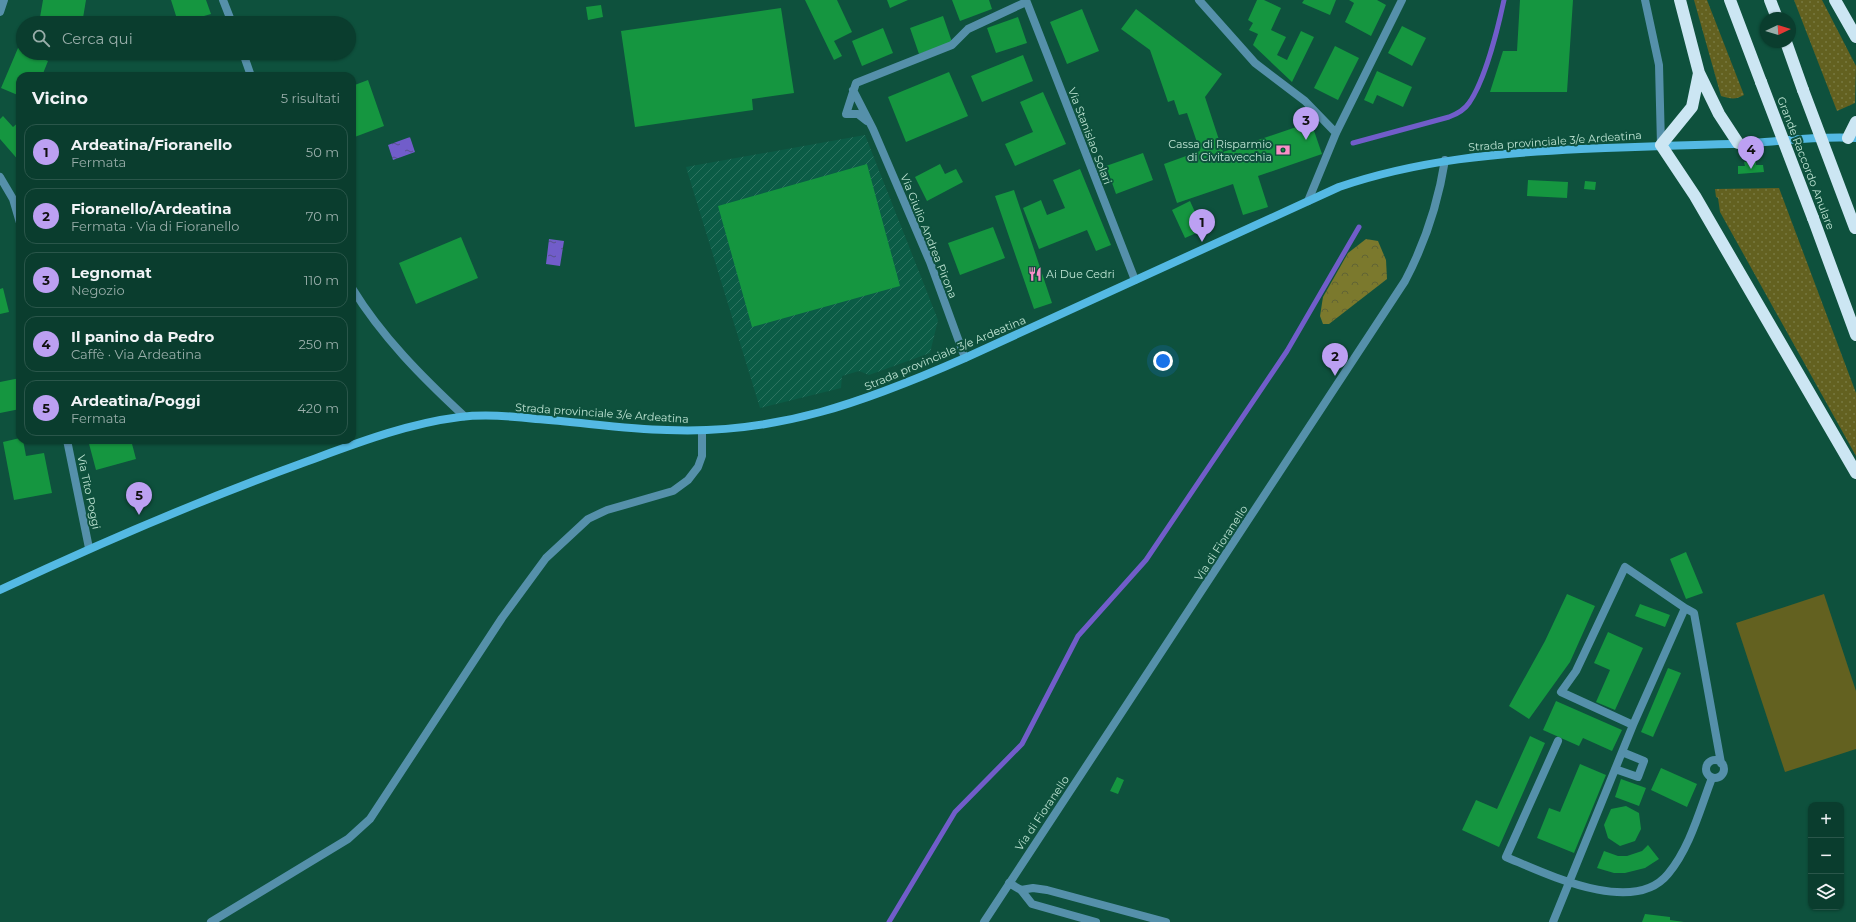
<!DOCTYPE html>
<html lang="it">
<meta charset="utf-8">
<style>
:root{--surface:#0a3d2e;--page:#18483a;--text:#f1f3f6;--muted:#99aeaa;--line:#2a564a;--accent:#bca0f2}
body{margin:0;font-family:Montserrat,sans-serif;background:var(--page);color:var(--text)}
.controls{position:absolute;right:12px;bottom:12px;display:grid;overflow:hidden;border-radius:8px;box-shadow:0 1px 3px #0004}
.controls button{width:36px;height:36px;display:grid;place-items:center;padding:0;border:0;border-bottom:1px solid var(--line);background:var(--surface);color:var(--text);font:20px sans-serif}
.compass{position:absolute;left:1760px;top:12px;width:36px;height:36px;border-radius:50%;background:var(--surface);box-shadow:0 1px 3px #0004;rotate:86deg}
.you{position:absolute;left:1163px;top:361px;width:14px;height:14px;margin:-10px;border:3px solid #fff;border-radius:50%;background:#1a73e8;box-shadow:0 0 0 6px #1a73e833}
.badge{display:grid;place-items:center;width:26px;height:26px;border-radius:50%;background:var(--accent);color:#111;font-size:13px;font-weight:700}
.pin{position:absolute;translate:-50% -33px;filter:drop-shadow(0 1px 2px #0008)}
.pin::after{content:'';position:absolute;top:21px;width:14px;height:12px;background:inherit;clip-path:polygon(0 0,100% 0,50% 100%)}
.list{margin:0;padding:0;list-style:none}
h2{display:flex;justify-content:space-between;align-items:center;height:52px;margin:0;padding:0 16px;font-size:17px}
h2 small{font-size:13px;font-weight:400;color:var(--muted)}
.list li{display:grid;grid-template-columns:26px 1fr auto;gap:12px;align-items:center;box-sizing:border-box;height:56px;margin:0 8px 8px;padding:0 8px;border:1px solid var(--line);border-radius:12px}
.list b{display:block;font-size:15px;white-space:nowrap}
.list p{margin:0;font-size:13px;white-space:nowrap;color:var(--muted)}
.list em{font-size:13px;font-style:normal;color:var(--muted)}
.icon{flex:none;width:22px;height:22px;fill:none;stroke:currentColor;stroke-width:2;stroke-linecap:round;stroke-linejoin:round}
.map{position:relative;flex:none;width:1856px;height:922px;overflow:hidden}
.search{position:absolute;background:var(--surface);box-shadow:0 1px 3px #0004;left:16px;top:16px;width:340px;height:44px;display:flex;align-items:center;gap:10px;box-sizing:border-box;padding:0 14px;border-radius:22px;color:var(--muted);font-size:15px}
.panel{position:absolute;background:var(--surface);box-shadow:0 1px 3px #0004;left:16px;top:72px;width:340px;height:372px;border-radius:12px}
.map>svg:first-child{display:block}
</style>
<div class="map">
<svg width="1856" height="922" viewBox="0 0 1856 922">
<defs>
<pattern id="industrial-furrows" width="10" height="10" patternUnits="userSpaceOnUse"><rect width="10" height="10" fill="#0b5c46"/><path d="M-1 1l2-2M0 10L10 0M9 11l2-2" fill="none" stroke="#2d7360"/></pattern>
<pattern id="grass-dots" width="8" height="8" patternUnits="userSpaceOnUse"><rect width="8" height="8" fill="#636120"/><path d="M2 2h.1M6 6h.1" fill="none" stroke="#777840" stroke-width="1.8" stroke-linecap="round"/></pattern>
<pattern id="forest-crowns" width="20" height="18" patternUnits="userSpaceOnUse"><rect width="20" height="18" fill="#7b792d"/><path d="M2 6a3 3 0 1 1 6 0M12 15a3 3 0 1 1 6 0" fill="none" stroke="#616434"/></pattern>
<pattern id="water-ripples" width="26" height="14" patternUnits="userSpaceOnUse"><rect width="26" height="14" fill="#715dca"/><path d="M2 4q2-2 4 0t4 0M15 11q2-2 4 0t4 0" fill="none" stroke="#58528b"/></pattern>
</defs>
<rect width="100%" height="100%" fill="#0e513d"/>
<path fill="url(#industrial-furrows)" d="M865,135L938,320L930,353L869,375L859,371L842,376L841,388L760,408L686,167Z"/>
<path fill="url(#grass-dots)" d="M1694,0H1707L1744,95C1735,100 1731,99 1721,96Z
M1794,0H1822L1856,66L1855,103L1837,111Z
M1779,188L1856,393V456L1720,212L1718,198L1716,197L1715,189Z"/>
<path fill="url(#forest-crowns)" d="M1366,239L1378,241L1386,260L1387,279L1329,324H1323L1320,316L1323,297L1348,253Z"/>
<path fill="#636120" d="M1824,594L1856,691V749L1785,772L1736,623Z"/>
<path fill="url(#water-ripples)" d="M410,137L415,152L393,160L388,145Z
M549,239L564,241L560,266L546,264Z"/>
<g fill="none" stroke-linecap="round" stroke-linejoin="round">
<path stroke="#715dca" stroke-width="5" d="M1353,143L1449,117C1457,114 1465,109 1469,103C1485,80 1498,28 1504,0
M889,922L955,812L1022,744L1078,636L1146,560L1287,351L1359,227"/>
</g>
<path fill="#159640" d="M43,0H86L83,18L92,20L91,23H39Z
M171,0H206L211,14L197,18L199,23H165L177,19Z
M805,0H837L852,32L834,41L842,56L834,60Z
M887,0H908L890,8Z
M952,0H989L992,9L960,21Z
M1257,0H1264L1281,8L1271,30L1286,37L1277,55L1287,60L1301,31L1314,37L1292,82L1253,45L1258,34L1249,30L1253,23L1248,20Z
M1304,0H1336L1330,15L1302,3Z
M1349,0H1377L1386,5L1371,36L1345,22L1354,3Z
M1520,0H1573L1567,92H1490L1503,51H1517Z
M601,5L603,17L588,20L586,7Z
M781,8L794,93L752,99L753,110L635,127L621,31Z
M1082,9L1099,51L1067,64L1050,22Z
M1136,9L1222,74L1205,97L1223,152L1311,122L1322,154L1258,176L1268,207L1243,215L1233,184L1177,203L1164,164L1200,151L1187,113L1179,115L1174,100L1168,102L1150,50L1121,29Z
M943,16L952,42L919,54L910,28Z
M1018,17L1027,43L996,53L987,28Z
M1402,26L1426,38L1412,66L1388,53Z
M883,28L893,53L862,66L852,41Z
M1335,46L1359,58L1338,100L1314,88Z
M18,48L23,50V53H29L48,61L42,76H20V96L1,88Z
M1023,55L1033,81L982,102L971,76Z
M1377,71L1412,87L1403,107L1377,95L1373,104L1364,100Z
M949,72L968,116L906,142L888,97Z
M368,80L384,126L352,138V86Z
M1043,92L1066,144L1015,166L1005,144L1033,132L1020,102Z
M3,116L13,127L20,121V162L0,139V119Z
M1143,153L1153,180L1116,194L1106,166Z
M1756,161V165H1763L1764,172L1738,174V166H1745L1744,162Z
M867,164L900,286L752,327L718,206Z
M940,164L945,174L956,169L963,182L927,201L915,177Z
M1080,169L1111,245L1096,251L1087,230L1039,249L1023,208L1041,200L1047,215L1065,208L1053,180Z
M1528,180L1568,182L1567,198L1527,196Z
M1585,181L1596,182L1595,190L1584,189Z
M1014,190L1052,303L1034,309L995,196Z
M1190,201L1203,230L1185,238L1172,210Z
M993,227L1005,258L960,275L948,243Z
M461,237L478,278L416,304L399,263Z
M3,288L9,312L0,314V289Z
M20,378V409L0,413V382Z
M20,438L23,440L26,456L44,453L52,493L14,500L3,442Z
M88,440H131L136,459L96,470Z
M1686,552L1703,593L1686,599L1670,559Z
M1567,594L1595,606L1570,662L1529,719L1509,706L1545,641Z
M1640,604L1670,615L1665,627L1635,616Z
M1608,632L1643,648L1615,710L1596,702L1610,670L1594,663Z
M1668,668L1681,673L1653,737L1641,732Z
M1556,701L1622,730L1612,751L1583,738L1579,746L1543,730Z
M1530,736L1545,743L1499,847L1462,830L1476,800L1497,809Z
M1580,764L1606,775L1574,853L1537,838L1549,808L1560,812Z
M1661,768L1697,784L1687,807L1651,790Z
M1117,777L1124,780L1118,794L1110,791Z
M1621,779L1646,788L1639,806L1615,797Z
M1626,806L1639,813L1641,829L1635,841L1620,846L1608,838L1604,825L1611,809Z
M1648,845L1659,859L1645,868L1625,873H1614L1597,868L1604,851L1618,856H1627L1642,851Z
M1645,914L1670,917V920L1684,922H1642Z"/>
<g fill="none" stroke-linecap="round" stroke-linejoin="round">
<path stroke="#5590aa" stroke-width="8" d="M1685,608L1694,613L1721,763
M1558,741L1506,857C1545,873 1633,917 1668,874C1690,848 1700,809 1712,778
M1706 769a9 9 0 1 1 18 0a9 9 0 1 1-18 0Z
M1615,769L1638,777L1644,761L1622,752
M1009,883L1021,890L1032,904L1096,922
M1021,890L1033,888L1047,890L1166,922
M211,922L348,839L370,819L502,618L546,558L588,519L607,510L673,491L688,480L698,467L702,456V431
M1553,922L1633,725L1685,608L1625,567L1576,671L1561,692L1633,725"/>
<path stroke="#5590aa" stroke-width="8" d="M223,0L232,23
M1026,0L1135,280
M1199,0L1255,63L1305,101L1336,133
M1645,0L1659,65L1661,145
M0,12L4,0
M243,53L251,76
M853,90L873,129L930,262L965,358
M867,121L858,114H846L856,83L952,45L968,29L1026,2
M0,177L13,199L20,223
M1308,201L1336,133L1402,0
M352,288C382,337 422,377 464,416
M67,440L89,548"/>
<path stroke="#5590aa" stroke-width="8" d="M984,922L1405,281C1425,243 1438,204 1445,160"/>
<path stroke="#54b9e3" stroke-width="8" d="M0,590C98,544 198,501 300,464C352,445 404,424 460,417C485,414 511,416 536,419C580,422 624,429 667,430C777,435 867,401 965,358L1339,187C1418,160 1498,153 1581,149C1631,147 1681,145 1732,144C1773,143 1815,135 1856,138"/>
<path stroke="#cce6f3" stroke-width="12" d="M1680,0L1699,73L1719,114L1738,143
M1730,0L1761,82
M1770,0L1777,18
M1835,0L1856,37
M1786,42L1803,90
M1699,73L1692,107L1661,145L1695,196L1856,473
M1848,138L1856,122
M1813,218L1856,335"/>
<path stroke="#cce6f3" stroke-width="12" d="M1761,82L1813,218
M1803,90L1855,228"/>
</g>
<defs>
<symbol id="bank-bare" viewBox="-9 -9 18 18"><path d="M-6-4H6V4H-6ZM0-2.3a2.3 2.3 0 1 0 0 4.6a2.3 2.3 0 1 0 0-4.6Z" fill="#fa8fc7" stroke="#0e513d" stroke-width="2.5" paint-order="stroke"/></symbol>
<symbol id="restaurant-bare" viewBox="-9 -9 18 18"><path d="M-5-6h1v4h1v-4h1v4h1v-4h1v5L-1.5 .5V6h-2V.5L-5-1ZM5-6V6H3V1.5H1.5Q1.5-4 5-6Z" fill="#fa8fc7" stroke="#0e513d" stroke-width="2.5" paint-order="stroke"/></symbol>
</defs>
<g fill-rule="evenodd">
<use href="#bank-bare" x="1273" y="140" width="20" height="20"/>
<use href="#restaurant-bare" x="1025" y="264" width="20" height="20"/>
</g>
<g text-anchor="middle" stroke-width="4" stroke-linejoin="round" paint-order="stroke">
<g font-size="11" fill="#bde3d3" stroke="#0e513d">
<text transform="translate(1090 136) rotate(69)" y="4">Via Stanislao Solari</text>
<text transform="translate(1555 141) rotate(-4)" y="4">Strada provinciale 3/e Ardeatina</text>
<text transform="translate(1806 163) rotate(69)" y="4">Grande Raccordo Anulare</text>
<text transform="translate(929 236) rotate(68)" y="4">Via Giulio Andrea Pirona</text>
<text transform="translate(945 353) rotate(-23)" y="4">Strada provinciale 3/e Ardeatina</text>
<text transform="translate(602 413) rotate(4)" y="4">Strada provinciale 3/e Ardeatina</text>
<text transform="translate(89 492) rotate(78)" y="4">Via Tito Poggi</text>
<text transform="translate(1221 543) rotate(-57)" y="4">Via di Fioranello</text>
<text transform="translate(1042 813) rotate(-56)" y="4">Via di Fioranello</text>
</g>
<g font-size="11" fill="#bde3d3" stroke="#0e513d" text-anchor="end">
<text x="1272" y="148">Cassa di Risparmio<tspan x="1272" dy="13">di Civitavecchia</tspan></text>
<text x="1046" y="278" text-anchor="start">Ai Due Cedri</text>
</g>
</g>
</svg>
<div class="controls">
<button>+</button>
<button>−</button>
<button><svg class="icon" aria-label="layers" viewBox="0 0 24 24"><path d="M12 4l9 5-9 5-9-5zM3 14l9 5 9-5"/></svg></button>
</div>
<svg class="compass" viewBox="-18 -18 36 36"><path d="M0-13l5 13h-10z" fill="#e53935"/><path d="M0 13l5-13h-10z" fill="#99aeaa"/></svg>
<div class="you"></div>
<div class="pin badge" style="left:1202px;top:242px">1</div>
<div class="pin badge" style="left:1335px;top:376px">2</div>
<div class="pin badge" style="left:1306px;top:140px">3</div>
<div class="pin badge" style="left:1751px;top:169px">4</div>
<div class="pin badge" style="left:139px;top:515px">5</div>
<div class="search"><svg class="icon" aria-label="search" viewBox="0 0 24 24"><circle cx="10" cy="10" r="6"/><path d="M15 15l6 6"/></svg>Cerca qui</div>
<section class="panel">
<h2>Vicino<small>5 risultati</small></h2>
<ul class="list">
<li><span class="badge">1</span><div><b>Ardeatina/Fioranello</b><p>Fermata</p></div><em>50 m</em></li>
<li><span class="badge">2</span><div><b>Fioranello/Ardeatina</b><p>Fermata · Via di Fioranello</p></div><em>70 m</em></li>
<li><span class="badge">3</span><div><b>Legnomat</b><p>Negozio</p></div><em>110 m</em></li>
<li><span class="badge">4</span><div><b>Il panino da Pedro</b><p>Caffè · Via Ardeatina</p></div><em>250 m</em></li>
<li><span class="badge">5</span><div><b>Ardeatina/Poggi</b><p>Fermata</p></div><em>420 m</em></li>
</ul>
</section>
</div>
